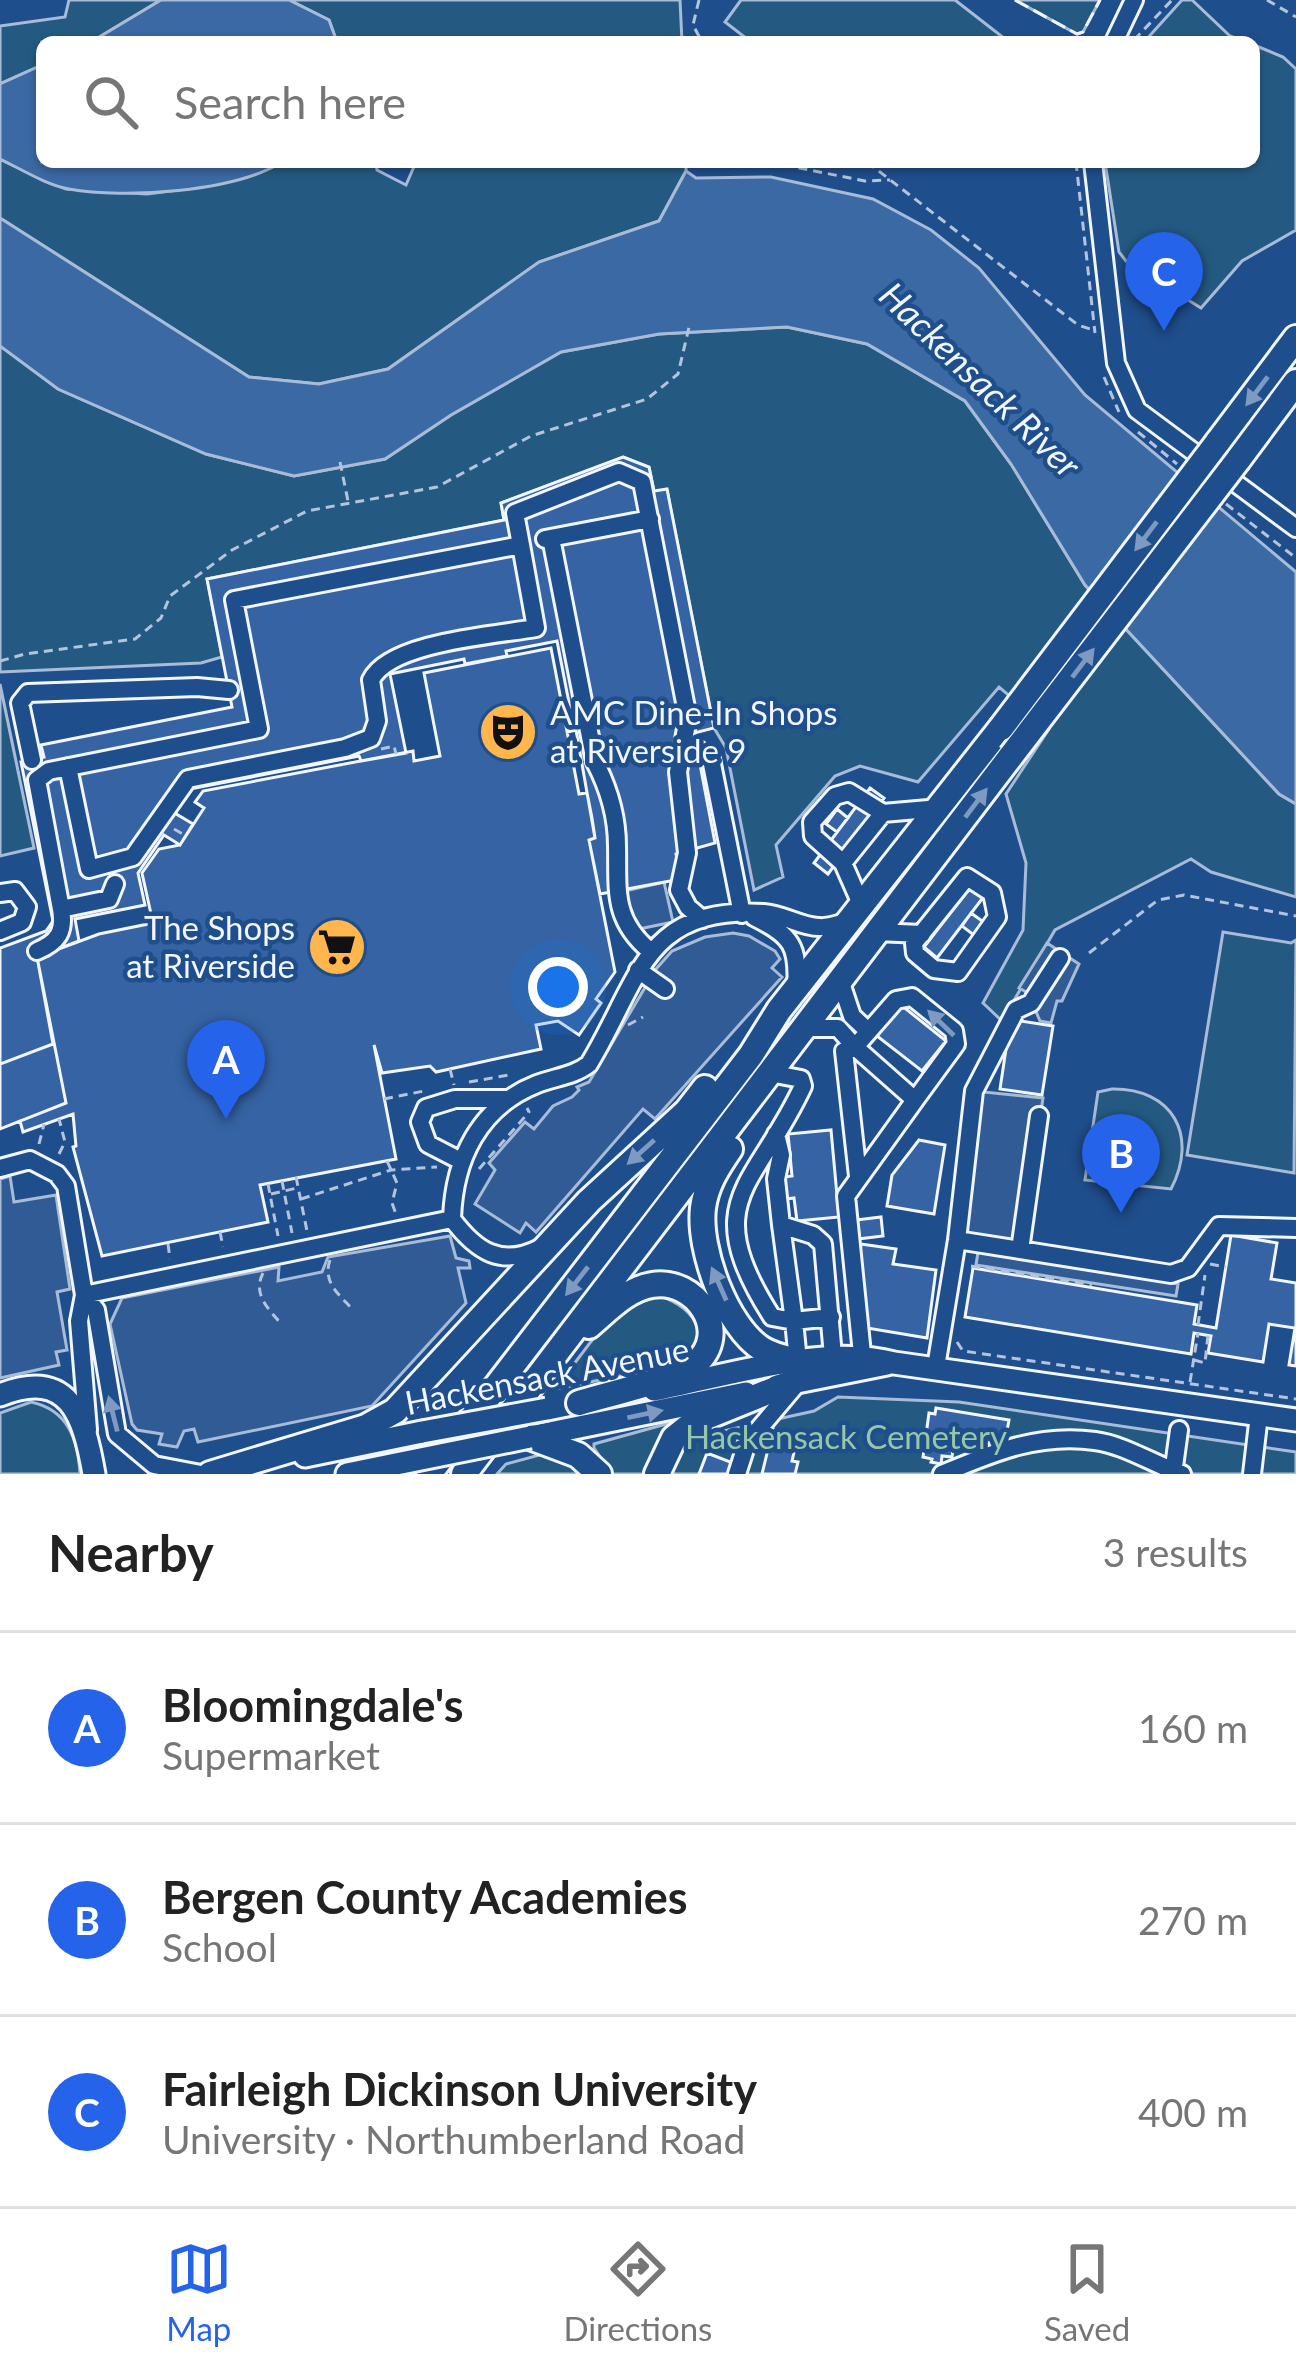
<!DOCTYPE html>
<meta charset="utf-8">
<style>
:root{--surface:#fff;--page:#f6f6f6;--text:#222;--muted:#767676;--line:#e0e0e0;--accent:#2563eb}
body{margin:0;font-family:Lato,sans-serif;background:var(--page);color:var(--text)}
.you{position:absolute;left:558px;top:987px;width:42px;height:42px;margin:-30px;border:9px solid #fff;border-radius:50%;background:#1a73e8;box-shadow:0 0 0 18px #1a73e833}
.badge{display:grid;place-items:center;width:78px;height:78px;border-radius:50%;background:var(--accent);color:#fff;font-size:39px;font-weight:700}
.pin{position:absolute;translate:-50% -99px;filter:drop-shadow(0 3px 6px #0008)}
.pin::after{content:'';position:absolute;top:63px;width:42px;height:36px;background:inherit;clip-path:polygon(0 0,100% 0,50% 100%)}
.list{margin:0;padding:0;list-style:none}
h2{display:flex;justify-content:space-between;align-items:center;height:156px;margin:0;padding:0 48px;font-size:51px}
h2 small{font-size:39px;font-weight:400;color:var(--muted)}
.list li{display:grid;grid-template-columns:78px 1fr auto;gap:36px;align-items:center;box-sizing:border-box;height:192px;padding:0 48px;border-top:3px solid var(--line)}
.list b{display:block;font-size:45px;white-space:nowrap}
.list p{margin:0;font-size:39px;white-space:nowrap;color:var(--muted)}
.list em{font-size:39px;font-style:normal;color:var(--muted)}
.icon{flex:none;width:66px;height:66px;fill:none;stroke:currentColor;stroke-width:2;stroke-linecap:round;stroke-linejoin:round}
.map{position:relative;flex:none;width:1296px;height:1474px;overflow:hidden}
.search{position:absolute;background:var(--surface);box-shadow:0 3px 9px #0004;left:36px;right:36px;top:36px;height:132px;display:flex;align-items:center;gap:30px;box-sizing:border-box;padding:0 42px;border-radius:18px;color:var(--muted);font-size:45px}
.sheet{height:732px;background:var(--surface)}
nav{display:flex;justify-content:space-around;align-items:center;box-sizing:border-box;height:168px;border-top:3px solid var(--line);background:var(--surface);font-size:33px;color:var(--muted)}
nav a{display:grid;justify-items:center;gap:6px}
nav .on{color:var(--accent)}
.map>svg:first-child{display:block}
</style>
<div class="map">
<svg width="1296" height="1474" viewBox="0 0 1296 1474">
<rect width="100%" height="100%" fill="#1f4e8c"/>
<path fill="#245a82" stroke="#a8bbd7" stroke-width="3" d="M69,0H161L91,42H42V65L0,84V26L65,17Z
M289,0H680L682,42H337L329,20Z
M741,0H955L1009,42H751L725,22Z
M1015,0H1100L1083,32L1077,34Z
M1182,0H1192L1230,36L1245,42H1144Z
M1254,45L1283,57L1296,69V230L1242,261L1201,308L1126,261L1119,252L1105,162H1254Z
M0,159L66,189L147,194L202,187L282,162H376L377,170L406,185L416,162H686V171L659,221L539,262L388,369L319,384L249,377L0,218Z
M787,327L867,344L965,401L1011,464L1085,585L1279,794L1296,804V897L1211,872L1191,859L1055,930L1002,1021L983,1003L1023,930L1026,863L1006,794L1049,729L999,687L918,782L860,766L835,776L776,845L783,877L754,890L726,748L714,728L667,490L654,491L649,467L623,457L501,503L504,520L207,579L222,657L201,663L0,672V346L58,389L206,454L294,476L385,459L451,415L561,352L659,334Z
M0,684L34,848L0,856Z
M1223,932L1291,943L1296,940L1294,1173L1187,1155Z
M1112,1089C1172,1088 1199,1135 1171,1189L1085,1180L1098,1092Z
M649,1293C693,1302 722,1340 670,1366L555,1389L608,1319Z
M838,1397L959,1402L1296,1452V1474H668L682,1440L814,1411Z
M31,1402C68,1410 78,1439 80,1474H0V1413Z
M677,1421L657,1445L645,1474H612L594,1448V1444Z
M543,1454L557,1455L587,1474H497L506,1464Z"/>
<path fill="#305b95" stroke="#a8bbd7" stroke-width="3" d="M664,882L673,922L634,930L625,891Z
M733,933L749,936L775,951L780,959L772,968L782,977L655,1119L643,1109L536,1232L526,1223L520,1233L475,1204L495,1170L489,1163L525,1122L534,1129L553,1106L572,1097L579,1090L577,1087L589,1082L656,969L672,951L705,937Z
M1047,943L1079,964L1062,1001H1057L1051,1023L1040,1021L1028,993L1019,988Z
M974,1091L1043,1098L1020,1250L957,1240Z
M10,1176L14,1202L56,1195L70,1289L57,1292L67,1350L56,1352L59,1365L0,1378V1179Z
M450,1236L456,1258L469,1261L470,1268H458L466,1303L372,1406L198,1442L194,1429L184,1431L177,1447L159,1444L162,1434L137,1430L132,1424L110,1324L122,1298L279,1267L278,1281L322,1272L328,1257Z
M978,1252L1178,1284L1176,1296L976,1265Z"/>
<path fill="#3b69a3" stroke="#a8bbd7" stroke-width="3" d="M161,0H289L329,20L337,42H91Z
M42,65V162H282C234,192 124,199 69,189C46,185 21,169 0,159V84Z
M686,171L696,178L771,177L873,199L931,230L979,268L1085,395L1296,572V804L1279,794L1085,585L1011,464L965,401L867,344L787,327L659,334L561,352L451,415L385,459L294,476L206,454L58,389L0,346V218L249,377L319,384L388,369L539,262L659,221Z"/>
<path fill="#3563a3" stroke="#f2f6ff" stroke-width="3" d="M623,457L649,467L654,491L667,489L714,728L694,733L715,843L676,854L681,879L600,894L589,840L595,838L576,730L568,732L564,710L570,708L557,641L506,651L507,656L465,664L464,659L390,674L406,753L361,761L359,756L190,789L173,812L193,824L180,845L164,835L138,873L145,905L75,919L79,941L37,957L66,1103L0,1129V948L46,931L53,921L21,762L44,757L41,745L232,707L207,579L504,520L501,503Z
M551,648L579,794L587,793L592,818L595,838L589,840L615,972L596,999L601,1003L579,1035L558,1021L536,1025L541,1049L436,1072L430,1066L382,1073L374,1045L396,1159L260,1185L268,1222L102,1256L73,1147L76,1146L73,1114L23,1132L20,1121L0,1129V1064L53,1044L37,957L99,934L153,923L142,873L159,849L180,845L204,808L195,802L203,791L413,751L414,761L440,756L424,673Z
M870,788L884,798L828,874L814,863Z
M837,809L848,818L837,832L826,824Z
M972,885L985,895L937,958L924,947Z
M971,913L985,923L975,936L962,926Z
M901,1005L946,1041L922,1071L877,1036Z
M1014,1020L1053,1026L1042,1095L1000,1089L1009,1029Z
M831,1130L839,1217L797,1221L794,1198L786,1199L784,1177L792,1176L788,1134Z
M919,1140L945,1145L934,1214L887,1206L892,1175Z
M881,1217L883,1236L858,1239L856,1220Z
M1231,1235L1277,1243L1271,1279L1296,1283V1366L1289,1365L1295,1328L1269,1324L1263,1362L1208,1353L1211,1336L1194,1333L1191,1354L965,1317L973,1268L1197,1305L1194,1324L1216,1328Z
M861,1244L896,1249L893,1264L936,1270L927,1338L867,1328L859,1260Z
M936,1408L1009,1420L1006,1436L998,1434L985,1447L954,1442L952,1457L942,1456L941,1464L931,1462L932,1459L923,1457L929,1413L935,1414Z
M773,1429L798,1435L792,1461L798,1462L795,1474H762Z
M707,1453L733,1463L729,1474H699Z"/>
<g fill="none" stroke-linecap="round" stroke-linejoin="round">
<defs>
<path id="minor" d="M1114,42L1134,0
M1093,162L1116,363L1137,410L1296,528
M551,538L595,762C608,787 617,817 617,846C618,890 612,919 650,951
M545,539L650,519
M521,545L515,513L619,472L642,482L688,718L678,772L687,853L679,890L688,907L702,919
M697,749L711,759L742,914
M32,760L20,703L28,693L197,687L229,690
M68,767L89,869L133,857L188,779L345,748L371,738L377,721L371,680C389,642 496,635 536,628L521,545L234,600L259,729L49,771L37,780L61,909L109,899L115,884
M843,863L883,813
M967,877L992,893L997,917L958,972L934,969L915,953L914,943Z
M0,893L15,891L27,907L22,922L0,931
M861,904L843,863L813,836L812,822L835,796L849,792L883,813L940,808
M754,917C792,936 799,946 796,989
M876,932L922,934
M37,951C58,942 65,932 61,909
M638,970L665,989
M840,980L852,1016L868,1031
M804,1028H838L855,1047L896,1000L912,997L954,1031L956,1044L915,1100
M770,1073L801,1079L803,1086C755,1189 697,1199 772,1317L794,1321L798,1361
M776,1134L781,1155L776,1179L781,1225
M461,1161L428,1144L420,1122L426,1108L455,1099H509
M0,1168L30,1160L57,1174L66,1186L84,1295L79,1321L88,1430
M858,1176L844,1051L855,1047L915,1100L846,1196L862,1354
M452,1219C476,1251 501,1268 540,1248
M957,1240L1171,1274L1188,1268L1219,1226L1296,1228
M1020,1250L1039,1116
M84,1295L452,1219C454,1159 479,1107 537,1084C555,1077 574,1076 589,1064C640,980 643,906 764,913C783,914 801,927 819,927C827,928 838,924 846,922
M84,1295L96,1310L117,1434L154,1465L201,1474
M831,1317L794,1321L781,1225L813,1235L823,1244L833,1356
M936,1367L957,1240L974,1091L1016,1010L1031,1003L1060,958
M737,1474L747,1443L795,1386
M942,1474C992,1453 1038,1433 1095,1441C1125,1445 1153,1464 1182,1474
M1173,1474L1179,1430
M1252,1474L1259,1415"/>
<path id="major" d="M777,1386L887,1364
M654,1390C726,1376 824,1344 894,1363L1296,1420
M0,1395C70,1367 84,1417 94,1474
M530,1437L746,1393
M305,1456L422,1432
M347,1474L396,1464"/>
<path id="highway" d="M1217,443L1296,338
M1238,460L1296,382
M730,1149C717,1168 706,1185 703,1208C698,1249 726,1326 762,1349C773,1356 786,1358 798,1361
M579,1403C605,1395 676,1379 695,1364C733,1332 695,1277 652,1285C627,1289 608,1310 589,1326
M530,1437L578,1455L599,1474
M210,1474L366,1427L395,1411L589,1201L687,1111L705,1088
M429,1474L751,1055L779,1010L1001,728
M464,1474L1011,756
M657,1474L674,1438L694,1422L790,1383"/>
</defs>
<use href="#minor" stroke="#f2f6ff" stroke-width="22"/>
<use href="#major" stroke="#f2f6ff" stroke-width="27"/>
<use href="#highway" stroke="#f2f6ff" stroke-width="30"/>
<path stroke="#b3c4dc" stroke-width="3" stroke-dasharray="9 6" stroke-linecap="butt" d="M699,0L693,25L702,42
M1267,0L1296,17
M1134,40L1172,0
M1088,42H1094
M769,162L865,181L890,180
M867,162L1078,325L1093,330
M1076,162L1095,333
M1104,377L1119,412
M1138,432L1177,464
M340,462L348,501
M1226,504L1296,558
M0,661L25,654L135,639L161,618L170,596L232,550L307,511L437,487L531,436L647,399L678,374L690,323
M381,749L394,746L396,754
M174,829L186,836
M1089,953L1158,900L1184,895L1296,916
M628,1025L643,1017
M450,1069L454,1085
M469,1082L509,1075
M384,1099L424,1091
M39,1144L44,1124
M59,1154L65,1142L59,1119
M387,1161L397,1183L392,1203L396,1214
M479,1169L529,1112L527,1108
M296,1177L307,1231
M282,1181L292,1233
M268,1184L278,1236
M271,1194L297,1188
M301,1199L391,1170L437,1167
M220,1232L223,1247
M168,1244L170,1259
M330,1260C322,1283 340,1295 354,1311
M1210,1264L1226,1267
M971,1266L1092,1285
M263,1273C252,1295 269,1309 282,1325
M1198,1325L1205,1275
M957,1342L963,1351L1296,1399
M1194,1360L1205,1363L1208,1335
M1190,1382L1198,1333"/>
<use href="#minor" stroke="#1f4e8c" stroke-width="16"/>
<use href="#major" stroke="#1f4e8c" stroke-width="21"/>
<use href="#highway" stroke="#1f4e8c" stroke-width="24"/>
<defs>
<path id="major-bridge" d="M422,1432L547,1409
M396,1464L530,1437"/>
<path id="highway-bridge" d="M1001,728L1217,443
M1011,756L1238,460"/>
</defs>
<use href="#major-bridge" stroke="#f2f6ff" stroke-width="27" stroke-linecap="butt"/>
<use href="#highway-bridge" stroke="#f2f6ff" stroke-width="30" stroke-linecap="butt"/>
<use href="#major-bridge" stroke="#1f4e8c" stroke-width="21"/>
<use href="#highway-bridge" stroke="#1f4e8c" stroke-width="24"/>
<path stroke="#f2f6ff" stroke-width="3" stroke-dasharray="15 6" stroke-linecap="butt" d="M1015,0L1077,34L1083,32L1100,0"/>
</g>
<defs><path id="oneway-solid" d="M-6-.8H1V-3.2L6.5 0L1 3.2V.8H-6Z" transform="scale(3)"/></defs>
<g fill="#7e9ac0">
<use href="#oneway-solid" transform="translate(1257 391) rotate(127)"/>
<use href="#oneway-solid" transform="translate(1146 536) rotate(127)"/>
<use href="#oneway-solid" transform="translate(1083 663) rotate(-53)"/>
<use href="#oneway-solid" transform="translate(976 803) rotate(-53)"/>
<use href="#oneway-solid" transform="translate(941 1023) rotate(-136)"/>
<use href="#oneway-solid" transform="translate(641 1152) rotate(138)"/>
<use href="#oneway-solid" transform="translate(577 1281) rotate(128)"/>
<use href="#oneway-solid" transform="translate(719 1284) rotate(-114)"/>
<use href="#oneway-solid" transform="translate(113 1414) rotate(-104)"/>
<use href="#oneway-solid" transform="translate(645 1414) rotate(-12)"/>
</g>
<defs>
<symbol id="theatre-disc" viewBox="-11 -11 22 22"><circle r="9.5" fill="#ffb74d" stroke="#1f4e8c"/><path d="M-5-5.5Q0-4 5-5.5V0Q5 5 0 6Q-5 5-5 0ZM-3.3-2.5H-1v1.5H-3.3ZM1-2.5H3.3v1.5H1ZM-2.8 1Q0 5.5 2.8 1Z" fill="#111"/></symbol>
<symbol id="supermarket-disc" viewBox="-11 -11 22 22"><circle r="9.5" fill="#ffb74d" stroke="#1f4e8c"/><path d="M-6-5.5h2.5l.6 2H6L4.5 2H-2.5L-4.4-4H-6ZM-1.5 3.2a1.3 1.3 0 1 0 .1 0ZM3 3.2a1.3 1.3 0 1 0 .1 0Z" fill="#111"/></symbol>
</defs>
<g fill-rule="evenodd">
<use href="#theatre-disc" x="475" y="699" width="66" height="66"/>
<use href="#supermarket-disc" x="304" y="914" width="66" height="66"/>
</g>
<g text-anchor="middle" stroke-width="9" stroke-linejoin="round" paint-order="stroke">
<g font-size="33" fill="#f2f6ff" stroke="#1f4e8c" text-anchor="start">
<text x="550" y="725">AMC Dine-In Shops<tspan x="550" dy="38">at Riverside 9</tspan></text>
<text x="295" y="940" text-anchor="end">The Shops<tspan x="295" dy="38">at Riverside</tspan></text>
</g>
<g font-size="33" fill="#f2f6ff" stroke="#1f4e8c">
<text transform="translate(547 1376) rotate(-11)" y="12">Hackensack Avenue</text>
</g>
<g font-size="33" fill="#97c8a6" stroke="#1f4e8c">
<text x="846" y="1449">Hackensack Cemetery</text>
</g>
<g font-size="36" font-style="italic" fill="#f2f6ff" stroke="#1f4e8c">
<text transform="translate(980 380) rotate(44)" y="13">Hackensack River</text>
</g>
</g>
</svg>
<div class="you"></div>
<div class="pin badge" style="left:226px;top:1119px">A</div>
<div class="pin badge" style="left:1121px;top:1213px">B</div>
<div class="pin badge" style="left:1164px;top:331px">C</div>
<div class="search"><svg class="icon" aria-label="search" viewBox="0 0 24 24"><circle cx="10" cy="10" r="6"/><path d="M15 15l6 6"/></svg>Search here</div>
</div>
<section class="sheet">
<h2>Nearby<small>3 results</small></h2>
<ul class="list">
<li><span class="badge">A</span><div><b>Bloomingdale's</b><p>Supermarket</p></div><em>160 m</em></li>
<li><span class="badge">B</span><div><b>Bergen County Academies</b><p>School</p></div><em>270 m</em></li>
<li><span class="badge">C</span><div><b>Fairleigh Dickinson University</b><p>University · Northumberland Road</p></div><em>400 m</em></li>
</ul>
</section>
<nav>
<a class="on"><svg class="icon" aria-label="map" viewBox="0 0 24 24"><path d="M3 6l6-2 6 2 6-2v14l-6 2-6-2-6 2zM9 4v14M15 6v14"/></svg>Map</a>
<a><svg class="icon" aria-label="directions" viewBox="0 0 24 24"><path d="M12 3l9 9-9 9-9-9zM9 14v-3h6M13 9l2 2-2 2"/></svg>Directions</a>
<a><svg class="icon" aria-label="saved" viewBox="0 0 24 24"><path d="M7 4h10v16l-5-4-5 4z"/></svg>Saved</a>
</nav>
